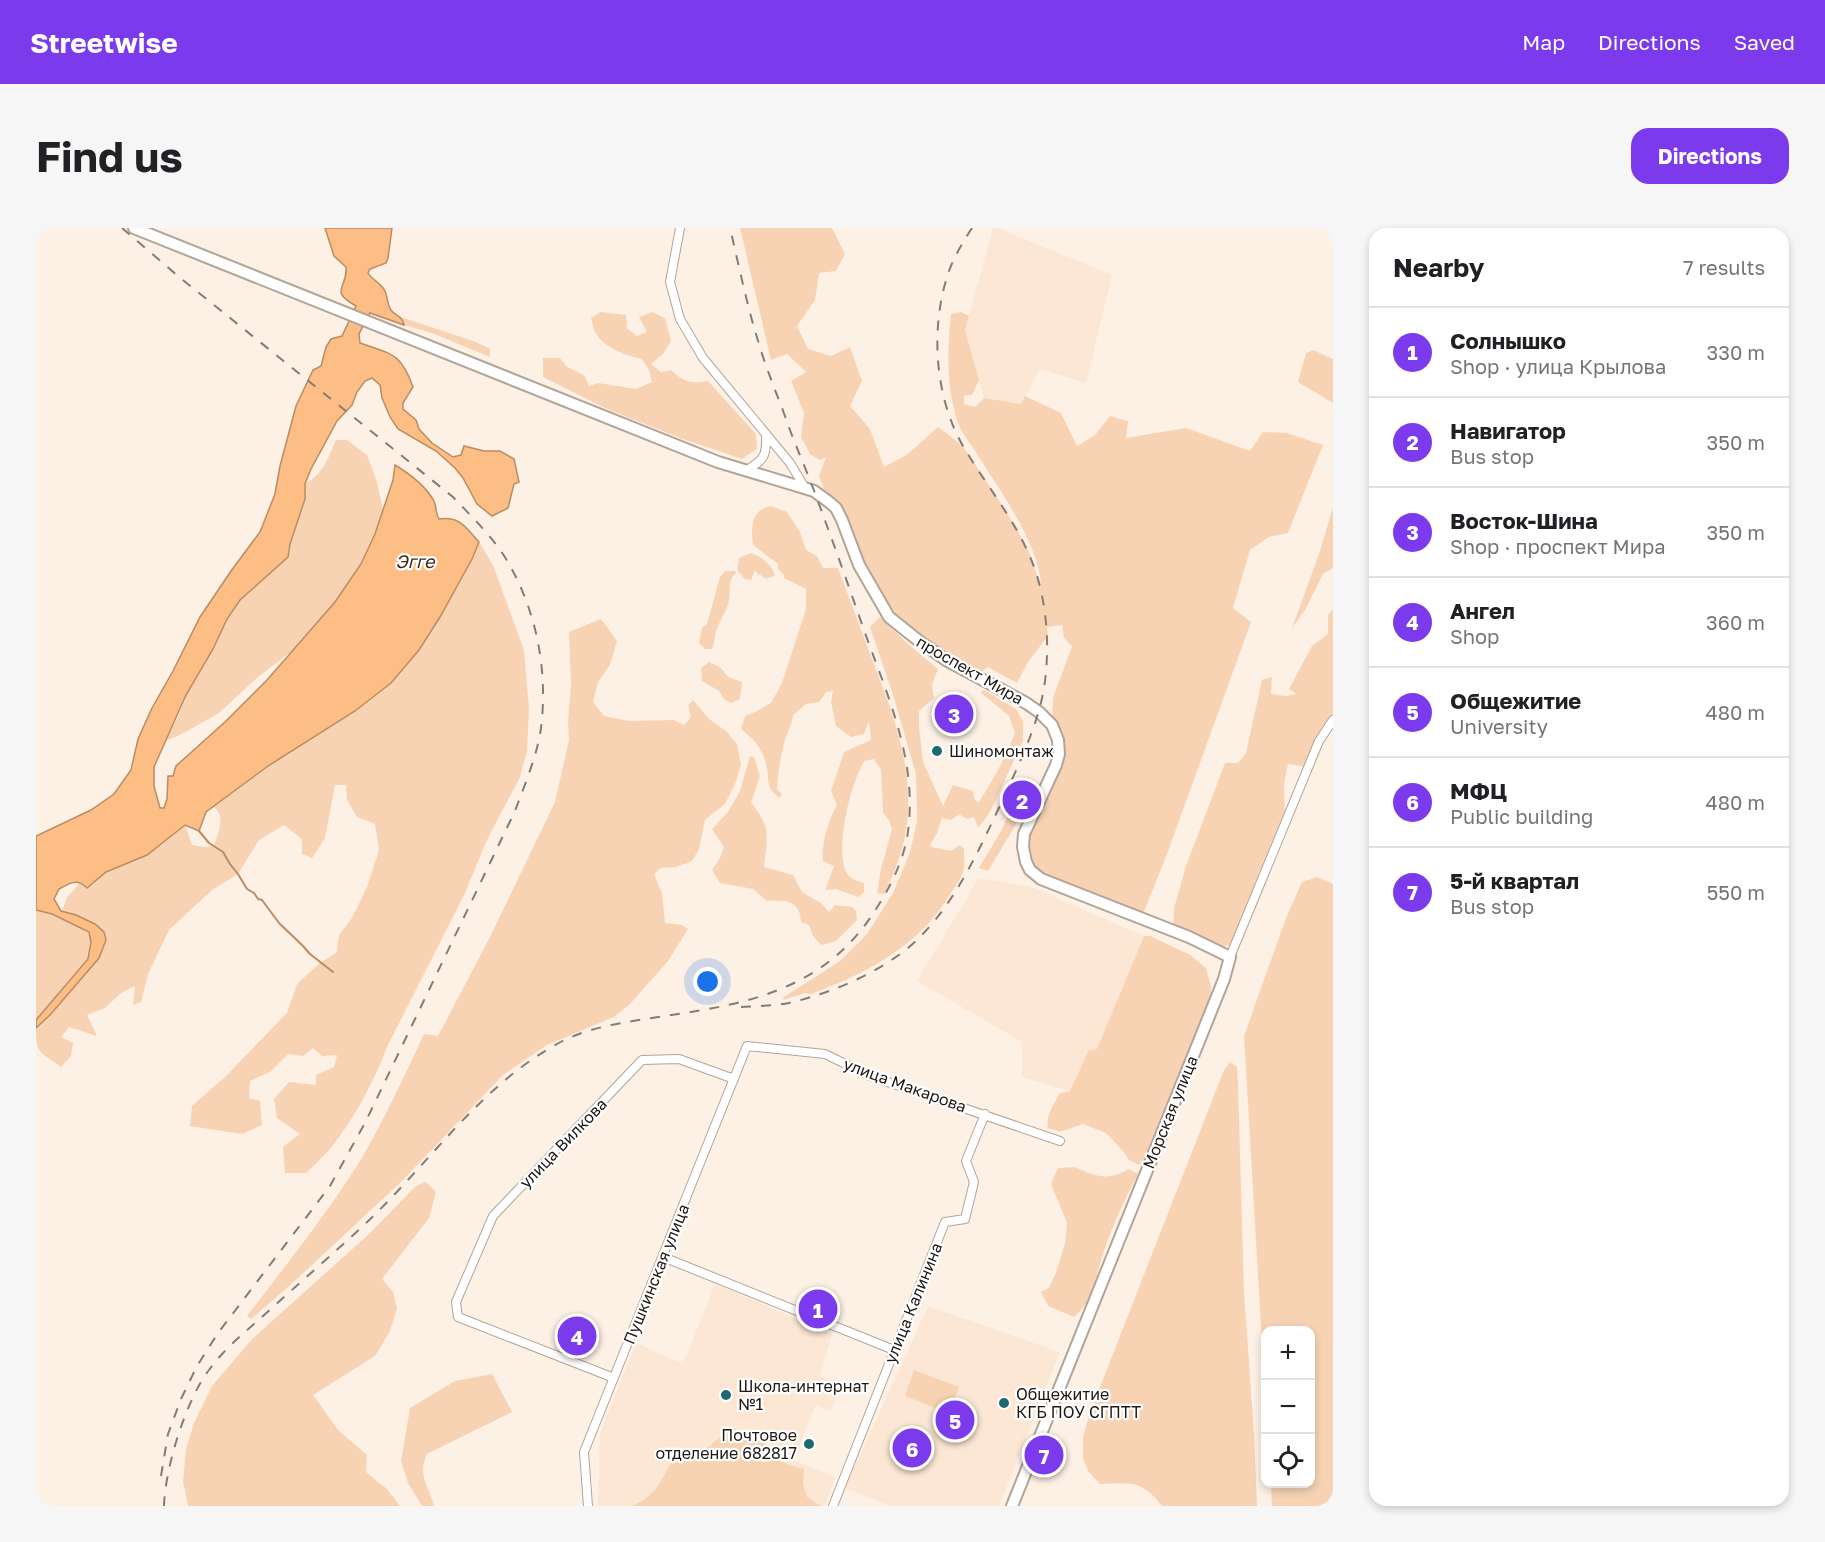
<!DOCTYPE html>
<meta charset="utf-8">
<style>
:root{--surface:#fff;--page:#f6f6f6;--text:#202124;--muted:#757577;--line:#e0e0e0;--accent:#7c3aed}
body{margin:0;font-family:"Golos Text",sans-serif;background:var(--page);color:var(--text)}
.controls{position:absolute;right:18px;bottom:18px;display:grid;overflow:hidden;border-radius:12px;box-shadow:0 3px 9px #0003}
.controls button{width:54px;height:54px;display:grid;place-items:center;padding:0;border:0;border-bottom:2px solid var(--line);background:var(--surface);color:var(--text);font:30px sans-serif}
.you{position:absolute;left:672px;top:754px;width:21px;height:21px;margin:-15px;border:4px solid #fff;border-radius:50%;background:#1a73e8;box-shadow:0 0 0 9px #1a73e833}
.badge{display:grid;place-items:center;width:39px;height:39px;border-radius:50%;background:var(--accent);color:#fff;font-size:20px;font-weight:700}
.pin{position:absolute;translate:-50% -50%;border:3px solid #fff;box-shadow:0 2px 6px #0006}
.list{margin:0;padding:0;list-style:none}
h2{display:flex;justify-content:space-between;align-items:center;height:78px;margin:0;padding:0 24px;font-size:26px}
h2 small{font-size:20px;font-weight:400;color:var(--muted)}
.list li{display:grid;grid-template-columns:39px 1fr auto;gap:18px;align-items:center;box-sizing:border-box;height:90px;padding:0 24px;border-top:2px solid var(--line)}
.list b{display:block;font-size:22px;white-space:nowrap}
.list p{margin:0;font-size:20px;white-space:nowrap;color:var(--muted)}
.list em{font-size:20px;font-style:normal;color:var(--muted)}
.icon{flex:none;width:33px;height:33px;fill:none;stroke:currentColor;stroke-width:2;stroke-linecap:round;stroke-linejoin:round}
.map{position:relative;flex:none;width:1297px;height:1278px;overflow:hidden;border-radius:18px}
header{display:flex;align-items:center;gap:36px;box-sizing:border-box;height:84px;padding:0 30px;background:var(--accent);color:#fff}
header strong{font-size:28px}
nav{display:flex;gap:33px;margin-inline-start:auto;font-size:21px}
.intro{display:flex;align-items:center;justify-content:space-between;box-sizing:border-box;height:144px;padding:0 36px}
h1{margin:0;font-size:42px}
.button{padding:15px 27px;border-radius:18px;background:var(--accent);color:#fff;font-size:21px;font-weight:700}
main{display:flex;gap:36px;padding:0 36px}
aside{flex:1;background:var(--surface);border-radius:18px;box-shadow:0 3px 9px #0003}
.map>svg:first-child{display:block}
</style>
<header>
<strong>Streetwise</strong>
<nav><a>Map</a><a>Directions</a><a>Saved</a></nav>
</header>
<div class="intro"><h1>Find us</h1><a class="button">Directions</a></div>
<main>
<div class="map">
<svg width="1297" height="1278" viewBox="0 0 1297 1278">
<rect width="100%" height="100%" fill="#fdf1e6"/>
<path fill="#fce7d5" d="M957,0H962L1076,47L1050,155L1004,141L985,176L948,170L929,102Z
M943,650L996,659L1108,708L1043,866L986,849V814L881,753Z
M679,1056L796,1106L784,1148L805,1157L795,1183L779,1178L758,1232L799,1249L789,1278H562L564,1205L600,1115L647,1136Z
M892,1078L1024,1124L963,1278H855L809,1260Z"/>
<path fill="#f7d3b4" d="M704,0H796L809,26L800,43L783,45L779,72L761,98L772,121L795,128L814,119L826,153L814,178L834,201L848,239L872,226L902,199L927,218L970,283L987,312L996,331L1005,361C1006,320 963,261 941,226C935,216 926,206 922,195C910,159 911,122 915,86L925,84L933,88L929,102L943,152L936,167H928V176L939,179L948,170L985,176L989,168L1025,185L1041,218L1059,207L1074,188L1092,193L1090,210L1150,200L1214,223L1227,204L1251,205L1287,217L1252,305L1233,309L1214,322L1197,380L1215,394L1130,629L1105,691L1005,651L987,619L1020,537L1016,497L1017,470L1036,418L1028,410L1026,397L1011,399L1012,408L992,434L981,455L952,439L940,448L863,398L793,274L783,248L790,229L784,232L774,226L765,209L768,185L755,153L770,144L751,126L735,132Z
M565,84L590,87L591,100L601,108L611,104L603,89L616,84L629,90L635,113L627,126L615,136L625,144L635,142C648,154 654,156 672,153L720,206L721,221L706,231L644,210L571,181L507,149V130H524L531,139L548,147L553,158L562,155L600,161L616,154L613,142L606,131C589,127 569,121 559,104C557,100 556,94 555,90Z
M365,89L440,114L454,121V129L396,105L368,97Z
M1277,122L1297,131V175L1262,154L1270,125Z
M300,212H311L331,227L341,254L347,282L339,306L325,336L299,374L256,423L222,449L183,485L146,506L129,513L142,489L150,467L177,421L191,391L204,372L252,329L254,316L269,271V256C287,246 292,230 300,212Z
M735,278L751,284L763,302L770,322L781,328L787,340H802C813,370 825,401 836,431C856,483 878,539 871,596C868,620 859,645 848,666L841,665L845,641L856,601L853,592L847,585L845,542L838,531L828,533C825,540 821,547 819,554C811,574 799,629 812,647C816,652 822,653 828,655V664L822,669L800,661L789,662L798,638L787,633C785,617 793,590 801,577L795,563L808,524L835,512L833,493L828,506L815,509L800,498L795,474L797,463L790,464L783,474L770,476L757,487C756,498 750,505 748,516C744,530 742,546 741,561L746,566L744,570C728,560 734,551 730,536C729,530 725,523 722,518C718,510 710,507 705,500L709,488L719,484L735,475L746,455L770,381V361L748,350V347L742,341V336L717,317C715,300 714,282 735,278Z
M1297,279V340L1287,346L1269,382L1256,400L1284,323Z
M443,314L457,337L488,422L493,481L491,523L484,549L450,614L429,665L351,819C338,854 318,891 294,921C287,929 278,937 270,945H249L247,919L264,906L241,890L238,871L253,854L280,857V847L298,839L301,827L286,828L277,820L267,828L252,826L234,844L214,853L213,870L224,873L226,897L206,906L154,898L156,878L190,848L251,785L261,756L284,735L301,724L303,707L316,690L331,659L343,622L339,596L321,589L311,572L310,557H299L289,610L276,630L266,626V611L248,597L223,612L202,646L176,662L133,702L112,746L105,774L97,777L99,758L85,765L69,780L51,787L61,808L33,799L25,809L37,815L35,828L25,839C5,823 0,829 0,800L14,787L63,730L70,712L40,687L26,683L31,669L45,654L51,660L70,644L111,627L149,597L156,617L168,619L178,618C182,604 190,589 178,579L232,538L319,483L355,455L383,422L404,389L436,331Z
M715,325C726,329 736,336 739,348L730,351L723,346V348L719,342L715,352L709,351L701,342L703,330Z
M689,343H699L700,345C691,355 695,360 693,372C691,383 684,392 680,403C678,409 679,415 676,421H669L663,415L666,400L671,396L684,349Z
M1297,381V492L1272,539L1252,536L1248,556L1249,597L1200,716L1177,720L1137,703L1138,680L1150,638L1189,535H1202L1210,525L1226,452L1236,449L1235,466L1250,468L1261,466L1253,461L1276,418L1292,406V387Z
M844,389L873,417L902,441L896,457L898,470L883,483V499L887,534L907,578L917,557L937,563L938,570L942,575C957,553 969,530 979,505L973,488L944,464L948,462L980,481L987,494V513L954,584L942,600L938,589L931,591L923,586L915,592L906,590L901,605L894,617L896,619L915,623L924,617L928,621C928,628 929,638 927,644C925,651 919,659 915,665C883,718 832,745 775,766L769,765L747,772L748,769L804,733L831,706L857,665L874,624L881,593L880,546L857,467L834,399Z
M565,391L581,413L574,437L562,454L557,474L568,488L593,493L638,492L648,497L655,489L652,477L657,472L673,491L690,503L701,516L705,537L699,556L689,576L669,592L663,621L656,633L640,639L625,640L618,646L626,665L629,695L646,697L652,701L632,733L594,776L578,789L511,817L467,847L366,953L262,1050L215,1091L211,1088C250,1037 290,987 324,933C348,892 368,849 388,806L402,808L454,709L519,574L533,512L532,493L535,457L533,404Z
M673,434L684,439L692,449L706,454L704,471L695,475L689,472L683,463L666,453L665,440Z
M714,528L718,529L724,548L715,575C736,599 731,609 728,639L757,647L766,664L785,675L793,684L799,677L816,679L820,683L821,692L800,713L785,717L777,708L773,697L765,694C764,672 750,672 731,673L717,661L684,655L676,642L684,630L688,619L676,601L692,584L704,563Z
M977,578L987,581L979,598L952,643L943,640L965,603Z
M1281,649L1297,656V1278H1236L1235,1256H1274V1102H1230L1229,1167L1208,808L1250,690L1266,654Z
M0,682C19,687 36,694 53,704L55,714L52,731L0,792Z
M1108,708H1114L1154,727L1170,740L1175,759L1174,775L1140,853L1114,922L1103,937L1093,932L1087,923L1070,905L1047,896L1024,904L1012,900C1009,888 1018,876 1024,865L1034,863L1053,822L1061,821Z
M1194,834L1201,839L1202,856L1208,1064L1218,1205L1221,1278H1126C1106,1252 1095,1255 1064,1256L1052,1243L1047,1230V1209L1051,1195L1064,1159L1188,842Z
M1039,939C1061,949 1071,953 1093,941L1102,946C1089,971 1077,996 1068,1023C1060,1045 1058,1074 1038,1089L1012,1078L1005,1064L1013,1060L1021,1042L1029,1015L1031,995L1015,956L1022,940Z
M390,954L400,964L393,990L346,1051L357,1064L361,1081L354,1103L339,1128L277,1167L303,1203L331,1227L330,1244L351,1261L364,1278H152L147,1253L150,1221L158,1195L176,1158L216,1111L332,1007L380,958Z
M878,1142L923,1159L913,1185L869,1168Z
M456,1146L476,1184L391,1226C381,1249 393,1257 398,1278H386L372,1255L365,1233L374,1180L419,1153Z
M695,1200L719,1208L749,1235L768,1241L767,1256L771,1269L785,1278H595C619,1269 624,1255 636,1233L670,1221Z"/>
<path fill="#fdbe85" stroke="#ba8c63" stroke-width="1.5" d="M289,0H356L352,30L350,35L334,41L332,45C336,52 345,55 349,63C352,69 351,77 355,82C360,89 366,87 368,97L334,85L323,106L324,115C356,126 365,125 377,159L367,175V181L380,192L383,201L396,215L417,229L425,227L428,218L448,223H464L478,231L483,254L478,256L472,280L456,288L441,276L427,250L419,240L400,223L362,201L354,189L346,170L344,157L336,150L329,153L321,164L316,177L301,193L275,241L269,256V271L254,316L252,329L204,372L191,391L177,421L150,467L118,539V558L124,580H128L131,571L132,548H137L140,538L190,493L231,452L299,374L325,336L339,306L357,252L359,237C374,246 389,257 398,273C401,280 399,285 403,291C425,288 430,300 443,314L436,331L404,389L383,422L355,455L319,483L232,538L170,584L163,603L149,597L111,627L70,644L51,660C41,650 34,655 23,661L18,671L25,683L40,687L59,696L68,704L70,712L63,730L14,787L0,800V792L52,731L55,714L53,704L16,686L0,682V608L55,582L78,566L95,542L102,511L116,480L137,443L164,389L195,343L224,304L239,266L244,238L260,178L277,142L285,138L290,119L295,111L306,108L320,78C292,62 312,61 310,39L298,28Z"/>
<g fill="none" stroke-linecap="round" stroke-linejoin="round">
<path stroke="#ba8c63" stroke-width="2" d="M163,603L173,615L187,624L194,636L202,646L211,661L218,665L222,671L226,672L243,695L267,718L274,726L297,744"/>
<defs>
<path id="street" d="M644,0L634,54L644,91L667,130L754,235L769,260
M710,243C728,231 731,229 730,206
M1194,729L1283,513L1297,492
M627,1029L858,1122
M578,1150L422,1089L420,1074L457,988L606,832L643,831L698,851
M552,1278L548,1224L711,818L789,826L834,848L1024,913
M797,1278L909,994L929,991L938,954L930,933L949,886"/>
<path id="secondary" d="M98,0L682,234L778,263L793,274L800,280L806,292L823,337L853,389L883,413L910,432L990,475L1003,484L1016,497L1022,512L1023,526L1020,537L988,606L987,619L990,634L994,642L1005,651L1153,709L1194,729L1188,751L976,1278"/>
</defs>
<use href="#street" stroke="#b2a498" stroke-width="10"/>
<use href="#secondary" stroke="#b2a498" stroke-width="14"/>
<use href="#street" stroke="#fff" stroke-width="8"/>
<use href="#secondary" stroke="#fff" stroke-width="10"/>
<path stroke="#847c74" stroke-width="2" stroke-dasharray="10 10" stroke-linecap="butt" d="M86,0L143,49L417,269C437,290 459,311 473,336C501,385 512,444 505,500C501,528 489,556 479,583L329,895L294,958L182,1105L161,1138L145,1171L132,1206L125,1248
M705,779C721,778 738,778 753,775C795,765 838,747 872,720C919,680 944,619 970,565C985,531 1002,496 1008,460C1013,427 1012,395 1005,363C993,307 955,266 927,218C898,168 894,97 913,43C919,27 927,14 936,0
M128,1278C129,1240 150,1172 173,1142C188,1121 208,1105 227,1088C261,1057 296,1027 329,996C393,936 443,859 521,816C553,798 592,794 628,788C714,776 791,760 840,681C857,655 871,625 873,594C879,528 851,466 829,405C812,356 795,308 777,260C768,236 757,212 749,188C740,164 730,140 723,116C711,78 703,38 694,0"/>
</g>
<g fill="#1e6971" stroke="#fff" stroke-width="2">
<circle cx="901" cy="523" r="6"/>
<circle cx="690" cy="1167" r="6"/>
<circle cx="968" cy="1175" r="6"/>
<circle cx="773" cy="1216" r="6"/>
</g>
<g text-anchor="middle" stroke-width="4.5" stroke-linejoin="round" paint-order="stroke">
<g font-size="16" fill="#1e1814" stroke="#fff">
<text transform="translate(934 442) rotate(30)" y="6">проспект Мира</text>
<text transform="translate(869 857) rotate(20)" y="6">улица Макарова</text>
<text transform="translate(1134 884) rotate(-68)" y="6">Морская улица</text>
<text transform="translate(527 915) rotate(-46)" y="6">улица Вилкова</text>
<text transform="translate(620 1046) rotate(-68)" y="6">Пушкинская улица</text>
<text transform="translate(877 1075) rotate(-68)" y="6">улица Калинина</text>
</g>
<g font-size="16" fill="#1e1814" stroke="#fff" text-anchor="start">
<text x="913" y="529">Шиномонтаж</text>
<text x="702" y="1164">Школа-интернат<tspan x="702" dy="18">№1</tspan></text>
<text x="980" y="1172">Общежитие<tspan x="980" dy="18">КГБ ПОУ СГПТТ</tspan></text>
<text x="761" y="1213" text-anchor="end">Почтовое<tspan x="761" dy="18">отделение 682817</tspan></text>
</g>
<g font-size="18" font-style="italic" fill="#422910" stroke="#fff">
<text x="379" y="340">Эгге</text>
</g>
</g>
</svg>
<div class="controls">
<button>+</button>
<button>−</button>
<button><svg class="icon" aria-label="locate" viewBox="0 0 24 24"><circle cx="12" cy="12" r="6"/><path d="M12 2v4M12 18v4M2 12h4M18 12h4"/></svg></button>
</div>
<div class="you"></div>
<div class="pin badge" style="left:782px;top:1081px">1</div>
<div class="pin badge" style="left:986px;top:572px">2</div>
<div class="pin badge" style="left:918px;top:486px">3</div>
<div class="pin badge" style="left:541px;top:1108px">4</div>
<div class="pin badge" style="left:919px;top:1192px">5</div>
<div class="pin badge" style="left:876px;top:1220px">6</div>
<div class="pin badge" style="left:1008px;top:1227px">7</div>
</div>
<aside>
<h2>Nearby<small>7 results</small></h2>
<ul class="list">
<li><span class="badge">1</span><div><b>Солнышко</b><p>Shop · улица Крылова</p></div><em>330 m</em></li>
<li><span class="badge">2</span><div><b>Навигатор</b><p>Bus stop</p></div><em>350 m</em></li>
<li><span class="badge">3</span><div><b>Восток-Шина</b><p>Shop · проспект Мира</p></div><em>350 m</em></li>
<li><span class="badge">4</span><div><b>Ангел</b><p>Shop</p></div><em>360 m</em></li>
<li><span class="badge">5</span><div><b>Общежитие</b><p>University</p></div><em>480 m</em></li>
<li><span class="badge">6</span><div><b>МФЦ</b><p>Public building</p></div><em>480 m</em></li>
<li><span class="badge">7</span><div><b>5-й квартал</b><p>Bus stop</p></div><em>550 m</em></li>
</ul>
</aside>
</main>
